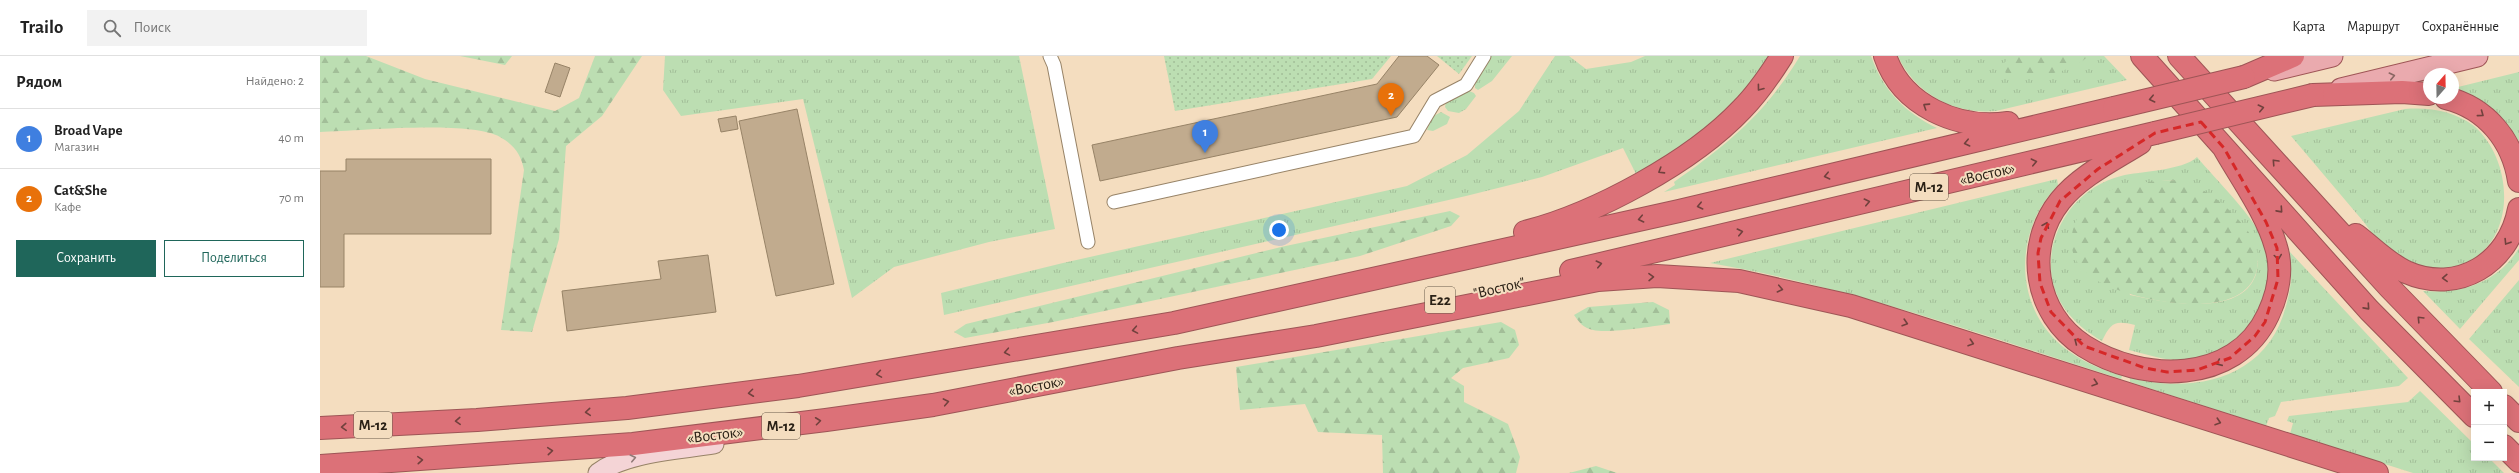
<!DOCTYPE html>
<html lang="ru">
<meta charset="utf-8">
<style>
:root{--surface:#fff;--page:#f2f2f2;--text:#222;--muted:#767676;--line:#e0e0e0;--accent:#1f665a}
body{margin:0;font-family:"Alegreya Sans",sans-serif;background:var(--page);color:var(--text)}
.controls{position:absolute;right:12px;bottom:12px;display:grid;overflow:hidden;border-radius:0px;box-shadow:0 4px 16px #0002}
.controls button{width:36px;height:36px;display:grid;place-items:center;padding:0;border:0;border-bottom:1px solid var(--line);background:var(--surface);color:var(--text);font:20px sans-serif}
.compass{position:absolute;left:2103px;top:12px;width:36px;height:36px;border-radius:50%;background:var(--surface);box-shadow:0 4px 16px #0002;rotate:20deg}
.you{position:absolute;left:959px;top:174px;width:14px;height:14px;margin:-10px;border:3px solid #fff;border-radius:50%;background:#1a73e8;box-shadow:0 0 0 6px #1a73e833}
.badge{display:grid;place-items:center;width:26px;height:26px;border-radius:50%;background:var(--accent);color:#fff;font-size:13px;font-weight:700}
.pin{position:absolute;translate:-50% -33px;filter:drop-shadow(0 1px 2px #0008)}
.pin::after{content:'';position:absolute;top:21px;width:14px;height:12px;background:inherit;clip-path:polygon(0 0,100% 0,50% 100%)}
.list{margin:0;padding:0;list-style:none}
h2{display:flex;justify-content:space-between;align-items:center;height:52px;margin:0;padding:0 16px;font-size:17px}
h2 small{font-size:13px;font-weight:400;color:var(--muted)}
.list li{display:grid;grid-template-columns:26px 1fr auto;gap:12px;align-items:center;box-sizing:border-box;height:60px;padding:0 16px;border-top:1px solid var(--line)}
.list b{display:block;font-size:15px;white-space:nowrap}
.list p{margin:0;font-size:13px;white-space:nowrap;color:var(--muted)}
.list em{font-size:13px;font-style:normal;color:var(--muted)}
.actions{display:flex;gap:8px;padding:12px 16px}
.actions a{flex:1;padding:9px 0;border:1px solid var(--accent);border-radius:0px;text-align:center;font-size:14px;color:var(--accent)}
.actions .main{background:var(--accent);color:#fff}
.icon{flex:none;width:22px;height:22px;fill:none;stroke:currentColor;stroke-width:2;stroke-linecap:round;stroke-linejoin:round}
.map{position:relative;flex:none;width:2199px;height:417px;overflow:hidden}
header{display:flex;align-items:center;gap:24px;box-sizing:border-box;height:56px;padding:0 20px;background:var(--surface);border-bottom:1px solid var(--line)}
header strong{font-size:19px}
nav{display:flex;gap:22px;margin-inline-start:auto;font-size:14px}
.search{width:280px;height:36px;background:var(--page);display:flex;align-items:center;gap:10px;box-sizing:border-box;padding:0 14px;border-radius:0px;color:var(--muted);font-size:15px}
main{display:flex}
aside{flex:1;background:var(--surface)}
.map>svg:first-child{display:block}
</style>
<header>
<strong>Trailo</strong>
<div class="search"><svg class="icon" aria-label="search" viewBox="0 0 24 24"><circle cx="10" cy="10" r="6"/><path d="M15 15l6 6"/></svg>Поиск</div>
<nav><a>Карта</a><a>Маршрут</a><a>Сохранённые</a></nav>
</header>
<main>
<aside>
<h2>Рядом<small>Найдено: 2</small></h2>
<ul class="list">
<li><span class="badge" style="background:#3f7fe0">1</span><div><b>Broad Vape</b><p>Магазин</p></div><em>40 m</em></li>
<li><span class="badge" style="background:#e8710a">2</span><div><b>Cat&amp;She</b><p>Кафе</p></div><em>70 m</em></li>
</ul>
<div class="actions"><a class="main">Сохранить</a><a>Поделиться</a></div>
</aside>
<div class="map">
<svg width="2199" height="417" viewBox="0 0 2199 417">
<defs>
<pattern id="grass-tufts" width="24" height="20" patternUnits="userSpaceOnUse"><rect width="24" height="20" fill="#bcdeb2"/><path d="M3 7l-1-3M5 7V3M7 7l1-3M15 17l-1-3M17 17v-4M19 17l1-3" fill="none" stroke="#a2be98"/></pattern>
<pattern id="forest-firs" width="22" height="20" patternUnits="userSpaceOnUse"><rect width="22" height="20" fill="#bcdeb2"/><path d="M5 1l3.5 6h-7zM16 11l3.5 6h-7z" fill="#a2be98"/></pattern>
<pattern id="park-dots" width="8" height="8" patternUnits="userSpaceOnUse"><rect width="8" height="8" fill="#bcdeb2"/><path d="M2 2h.1M6 6h.1" fill="none" stroke="#a2be98" stroke-width="1.8" stroke-linecap="round"/></pattern>
</defs>
<rect width="100%" height="100%" fill="#f4ddbf"/>
<path fill="url(#grass-tufts)" fill-rule="evenodd" d="M345,0H699L735,173L669,186L574,211L532,242L483,43L361,60L343,34Z
M1171,0H1192L1172,25L1158,34L1155,32V28Z
M1235,0H1249L1266,13L1311,6L1325,0H1451C1442,13 1433,29 1422,40C1391,72 1354,95 1316,118L1303,92L1222,121L1146,140L624,259L621,237L743,207L1087,130L1147,99L1199,55Z
M1480,0H1551C1563,34 1584,56 1617,72L1344,136L1355,129L1354,126C1408,88 1445,58 1480,0Z
M1578,0H1784L1807,24L1676,55C1635,59 1595,38 1578,0Z
M2199,16V85L2176,56L2139,33L2138,31Z
M1147,34L1154,37L1156,40L1146,53L1139,57L1128,55L1125,51L1126,46Z
M2085,53C2110,51 2134,55 2154,70C2199,109 2197,204 2125,212C2104,215 2082,207 2066,193C2056,184 2047,169 2037,158C2015,132 1993,106 1971,80Z
M1121,56L1130,61L1127,68L1113,75L1107,74L1112,61Z
M1877,101C1896,124 1933,159 1944,186C1963,233 1930,289 1883,302C1858,309 1833,300 1809,294L1815,269C1795,264 1791,266 1782,285C1754,269 1732,245 1731,212C1729,170 1760,130 1801,120C1820,115 1862,115 1877,101ZM1856,124L1938,205C1937,211 1937,218 1934,223C1916,261 1842,246 1810,239L1784,137L1841,125Z
M1737,123L1738,129C1694,174 1693,249 1742,290C1760,305 1780,313 1802,320L1801,323C1665,280 1531,231 1390,207Z
M2199,192V204L2140,273L2103,235C2141,238 2178,227 2199,192Z
M1969,195L2088,322L2079,330L1961,346L1955,360L1949,362L1946,370L1810,326V322C1875,338 1947,323 1966,250C1969,240 1971,229 1971,220C1971,212 1968,203 1969,195Z
M2199,224V331L2149,283Z
M2100,335L2154,388V402H2169L2184,417H2093L1970,378L1973,367L1967,365L1969,360L2088,346Z"/>
<path fill="url(#forest-firs)" d="M0,0H46L105,23L235,55L259,42L275,0H322L282,60L246,90L239,183L212,276L181,274L204,114C201,98 194,89 180,81C150,64 39,75 0,76Z
M140,0H192L185,9Z
M1692,0H1768C1754,17 1706,25 1686,18L1683,8Z
M1856,124C1880,129 1898,142 1915,160C1930,176 1941,189 1937,213C1926,268 1821,246 1786,229C1774,224 1762,216 1756,204C1743,179 1760,147 1785,136C1806,127 1834,125 1856,124Z
M1130,155L1140,160L1131,170L1040,200L733,266L645,282L634,276L646,268L961,191Z
M1333,246L1349,254L1350,268C1333,270 1288,278 1273,274C1263,272 1259,266 1254,259L1268,251Z
M1181,266L1195,274L1199,289L1189,302L1143,312L1131,322L1144,330V346L1188,368L1200,401L1196,417H1063L1062,379L998,376L985,348L920,354L916,311Z
M1276,410L1297,417H1249Z"/>
<path fill="url(#park-dots)" d="M844,0H1071L1052,23L855,55Z
M1117,0H1152L1139,18Z"/>
<path fill="#c1ab8e" stroke="#978367" d="M1079,0H1107L1119,9L1077,61L780,125L772,89L1057,28Z
M235,7L250,12L240,41L225,36Z
M477,53L514,228L456,240L419,65Z
M416,60L418,73L401,76L398,63Z
M26,103H171V178H24V231H0V115H26Z
M388,199L396,256L247,275L242,235L341,223L338,205Z"/>
<g fill="none" stroke-linecap="round" stroke-linejoin="round">
<defs>
<path id="street" d="M730,0L734,9L768,186
M794,146L1094,80L1115,45L1146,29L1164,0"/>
<path id="secondary" d="M278,417C306,396 359,394 394,388"/>
<path id="primary" d="M1954,14L2012,0
M2021,33L2157,0"/>
<path id="highway" d="M1565,0C1582,50 1638,74 1688,67
M1822,0L2049,254L2154,360
M1859,0L2070,232L2171,336
M1924,21L1973,0
M1993,39L2082,36L2109,38
M2126,42C2167,52 2193,85 2199,125
M1820,87C1793,104 1760,120 1740,145C1704,190 1714,258 1764,290C1822,327 1915,329 1948,259C1958,238 1963,213 1956,191C1947,158 1921,122 1904,92
M1205,176C1275,158 1372,106 1422,53C1438,37 1450,19 1462,0
M2036,179C2052,191 2067,207 2086,216C2138,239 2189,207 2199,153
M1251,215L1835,77
M2184,350L2199,365
M0,372L157,364L307,352L478,330L854,267L1359,155L1794,52
M2184,390L2199,405
M0,410L313,388L506,364L613,349L858,302L996,280L1278,224L1337,220L1419,225L1531,250L2057,417"/>
</defs>
<use href="#street" stroke="#978367" stroke-width="15"/>
<use href="#secondary" stroke="#978367" stroke-width="21"/>
<use href="#primary" stroke="#9e5556" stroke-width="23"/>
<use href="#highway" stroke="#9e5556" stroke-width="24"/>
<use href="#street" stroke="#fff" stroke-width="13"/>
<use href="#secondary" stroke="#f4d4d6" stroke-width="19"/>
<use href="#primary" stroke="#eaaaae" stroke-width="21"/>
<use href="#highway" stroke="#dc7178" stroke-width="22"/>
<defs>
<path id="highway-bridge" d="M1794,52L1924,21
M1835,77L1993,39"/>
</defs>
<use href="#highway-bridge" stroke="#9e5556" stroke-width="24" stroke-linecap="butt"/>
<use href="#highway-bridge" stroke="#dc7178" stroke-width="22"/>
</g>
<defs><path id="oneway-chevron" d="M-2-3.5L2.5 0L-2 3.5" fill="none" stroke-width="1.6" stroke-linecap="round" stroke-linejoin="round"/></defs>
<use stroke="#8a6662" href="#oneway-chevron" transform="translate(2072 20) rotate(-13)"/>
<g stroke="#71413d">
<use href="#oneway-chevron" transform="translate(1440 32) rotate(127)"/>
<use href="#oneway-chevron" transform="translate(1832 43) rotate(167)"/>
<use href="#oneway-chevron" transform="translate(1606 50) rotate(-147)"/>
<use href="#oneway-chevron" transform="translate(1941 52) rotate(-13)"/>
<use href="#oneway-chevron" transform="translate(2161 58) rotate(36)"/>
<use href="#oneway-chevron" transform="translate(1647 87) rotate(167)"/>
<use href="#oneway-chevron" transform="translate(1714 106) rotate(-13)"/>
<use href="#oneway-chevron" transform="translate(1955 106) rotate(-133)"/>
<use href="#oneway-chevron" transform="translate(1341 115) rotate(148)"/>
<use href="#oneway-chevron" transform="translate(1507 120) rotate(167)"/>
<use href="#oneway-chevron" transform="translate(1547 146) rotate(-13)"/>
<use href="#oneway-chevron" transform="translate(1380 150) rotate(167)"/>
<use href="#oneway-chevron" transform="translate(1960 154) rotate(48)"/>
<use href="#oneway-chevron" transform="translate(1321 163) rotate(168)"/>
<use href="#oneway-chevron" transform="translate(1726 169) rotate(-67)"/>
<use href="#oneway-chevron" transform="translate(1420 176) rotate(-13)"/>
<use href="#oneway-chevron" transform="translate(2187 186) rotate(122)"/>
<use href="#oneway-chevron" transform="translate(1958 201) rotate(82)"/>
<use href="#oneway-chevron" transform="translate(1279 208) rotate(-13)"/>
<use href="#oneway-chevron" transform="translate(1331 221) rotate(-1)"/>
<use href="#oneway-chevron" transform="translate(2125 222) rotate(178)"/>
<use href="#oneway-chevron" transform="translate(1460 233) rotate(12)"/>
<use href="#oneway-chevron" transform="translate(2047 251) rotate(48)"/>
<use href="#oneway-chevron" transform="translate(2100 263) rotate(-134)"/>
<use href="#oneway-chevron" transform="translate(1585 267) rotate(17)"/>
<use href="#oneway-chevron" transform="translate(815 274) rotate(170)"/>
<use href="#oneway-chevron" transform="translate(1757 285) rotate(-142)"/>
<use href="#oneway-chevron" transform="translate(1651 287) rotate(18)"/>
<use href="#oneway-chevron" transform="translate(687 296) rotate(170)"/>
<use href="#oneway-chevron" transform="translate(1899 307) rotate(156)"/>
<use href="#oneway-chevron" transform="translate(559 318) rotate(171)"/>
<use href="#oneway-chevron" transform="translate(1775 327) rotate(18)"/>
<use href="#oneway-chevron" transform="translate(431 337) rotate(173)"/>
<use href="#oneway-chevron" transform="translate(2138 344) rotate(45)"/>
<use href="#oneway-chevron" transform="translate(626 346) rotate(-11)"/>
<use href="#oneway-chevron" transform="translate(268 356) rotate(175)"/>
<use href="#oneway-chevron" transform="translate(138 365) rotate(177)"/>
<use href="#oneway-chevron" transform="translate(498 365) rotate(-7)"/>
<use href="#oneway-chevron" transform="translate(1898 366) rotate(18)"/>
<use href="#oneway-chevron" transform="translate(24 371) rotate(177)"/>
<use href="#oneway-chevron" transform="translate(230 395) rotate(-5)"/>
<use href="#oneway-chevron" transform="translate(100 404) rotate(-4)"/>
</g>
<use stroke="#8f7a76" href="#oneway-chevron" transform="translate(313 402) rotate(-13)"/>
<path fill="none" stroke="#d62828" stroke-width="3" stroke-dasharray="8 5" stroke-linejoin="round" d="M1881,66L1904,92L1946,166L1957,192L1958,223L1945,266L1935,280L1910,302L1877,314L1847,316L1825,312L1764,290L1731,256L1720,227L1718,197L1721,182L1740,145L1778,113L1835,77Z"/>
<g text-anchor="middle" stroke-width="4" stroke-linejoin="round" paint-order="stroke">
<g fill="#f4ddbf" stroke="#675949" stroke-width="1">
<rect x="1590" y="118" width="38" height="26" rx="3"/>
<rect x="1105" y="231" width="30" height="26" rx="3"/>
<rect x="34" y="356" width="38" height="26" rx="3"/>
<rect x="442" y="357" width="38" height="26" rx="3"/>
</g>
<g font-size="15" font-weight="bold" fill="#2a2116">
<text x="1609" y="136">М-12</text>
<text x="1120" y="249">E22</text>
<text x="53" y="374">М-12</text>
<text x="461" y="375">М-12</text>
</g>
<g font-size="16" fill="#2a2116" stroke="#f4ddbf">
<text transform="translate(1667 117) rotate(-13)" y="6">«Восток»</text>
<text transform="translate(1179 231) rotate(-13)" y="6">"Восток"</text>
<text transform="translate(716 329) rotate(-11)" y="6">«Восток»</text>
<text transform="translate(395 378) rotate(-7)" y="6">«Восток»</text>
</g>
</g>
</svg>
<div class="controls">
<button>+</button>
<button>−</button>
</div>
<svg class="compass" viewBox="-18 -18 36 36"><path d="M0-13l5 13h-10z" fill="#e53935"/><path d="M0 13l5-13h-10z" fill="#767676"/></svg>
<div class="you"></div>
<div class="pin badge" style="left:885px;top:97px;background:#3f7fe0">1</div>
<div class="pin badge" style="left:1071px;top:60px;background:#e8710a">2</div>
</div>
</main>
